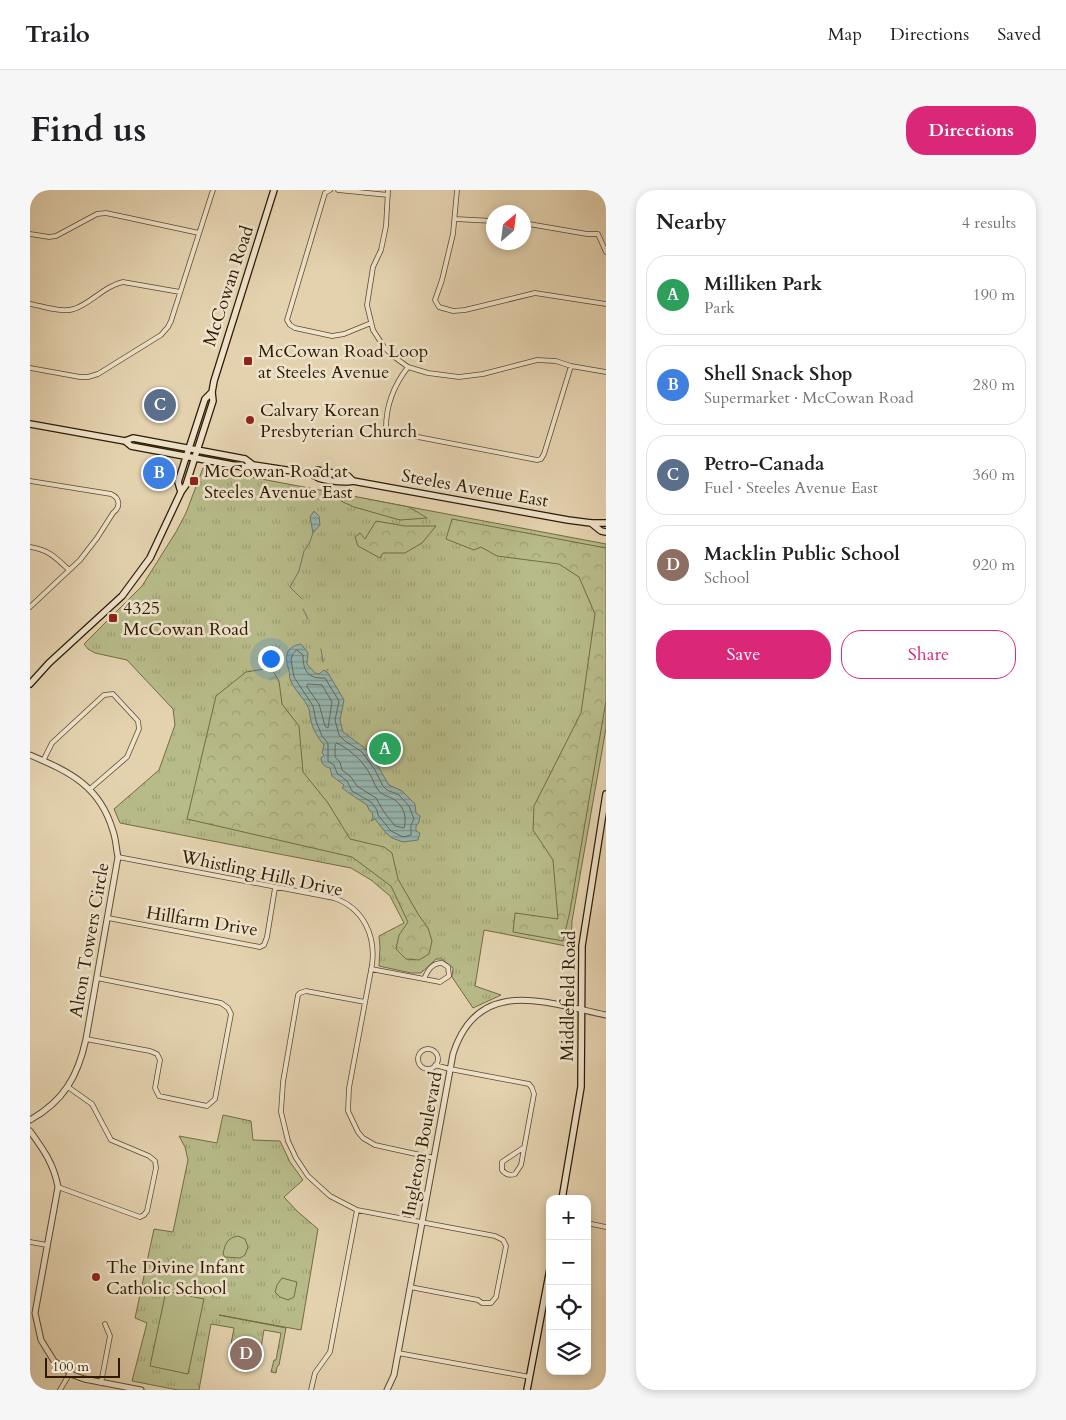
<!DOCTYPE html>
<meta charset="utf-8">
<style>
:root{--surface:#fff;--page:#f6f6f6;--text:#202124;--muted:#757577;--line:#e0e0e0;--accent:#db2777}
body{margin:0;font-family:Cardo,serif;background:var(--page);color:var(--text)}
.controls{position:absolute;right:15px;bottom:15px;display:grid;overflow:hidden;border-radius:10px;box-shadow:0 2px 8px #0003}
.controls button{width:45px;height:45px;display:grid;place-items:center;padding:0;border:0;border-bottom:1px solid var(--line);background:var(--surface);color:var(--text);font:25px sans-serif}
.compass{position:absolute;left:456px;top:15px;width:45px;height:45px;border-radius:50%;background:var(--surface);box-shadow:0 2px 8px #0003;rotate:28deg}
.scale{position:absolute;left:15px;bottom:12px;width:75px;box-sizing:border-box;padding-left:5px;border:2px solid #2f1b01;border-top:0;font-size:14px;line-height:18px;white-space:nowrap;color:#2f1b01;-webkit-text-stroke:4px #ede2cb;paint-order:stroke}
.you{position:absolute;left:240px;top:468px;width:18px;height:18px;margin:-12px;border:4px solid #fff;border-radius:50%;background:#1a73e8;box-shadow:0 0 0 8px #1a73e833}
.badge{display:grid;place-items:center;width:32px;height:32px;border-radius:50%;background:var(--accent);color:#fff;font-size:16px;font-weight:700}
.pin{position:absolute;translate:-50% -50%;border:2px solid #fff;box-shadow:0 1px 5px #0006}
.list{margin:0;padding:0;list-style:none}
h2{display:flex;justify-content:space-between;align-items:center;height:65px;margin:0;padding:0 20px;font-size:21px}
h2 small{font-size:16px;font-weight:400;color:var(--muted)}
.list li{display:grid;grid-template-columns:32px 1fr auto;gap:15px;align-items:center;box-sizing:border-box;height:80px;margin:0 10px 10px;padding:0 10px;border:1px solid var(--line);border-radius:20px}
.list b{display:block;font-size:19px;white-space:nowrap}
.list p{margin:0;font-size:16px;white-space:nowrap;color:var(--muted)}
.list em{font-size:16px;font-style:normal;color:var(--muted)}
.actions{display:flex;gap:10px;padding:15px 20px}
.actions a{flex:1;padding:11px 0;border:1px solid var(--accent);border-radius:20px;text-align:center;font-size:18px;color:var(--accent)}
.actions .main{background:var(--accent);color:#fff}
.icon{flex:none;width:28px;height:28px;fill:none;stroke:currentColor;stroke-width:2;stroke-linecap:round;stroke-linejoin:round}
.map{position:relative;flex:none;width:576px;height:1200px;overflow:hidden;border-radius:20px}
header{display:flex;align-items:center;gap:30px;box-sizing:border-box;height:70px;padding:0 25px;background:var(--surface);border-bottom:1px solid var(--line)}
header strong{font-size:24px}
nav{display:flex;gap:28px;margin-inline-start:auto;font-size:18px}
.intro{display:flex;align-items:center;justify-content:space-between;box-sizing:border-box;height:120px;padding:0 30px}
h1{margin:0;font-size:35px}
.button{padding:12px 22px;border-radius:20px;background:var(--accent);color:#fff;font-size:18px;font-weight:700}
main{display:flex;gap:30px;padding:0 30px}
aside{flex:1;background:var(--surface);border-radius:20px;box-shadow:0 2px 8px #0003}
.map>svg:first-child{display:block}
</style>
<header>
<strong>Trailo</strong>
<nav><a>Map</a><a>Directions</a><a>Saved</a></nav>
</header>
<div class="intro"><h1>Find us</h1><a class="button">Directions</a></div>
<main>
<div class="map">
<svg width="576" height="1200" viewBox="0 0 576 1200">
<defs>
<pattern id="grass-tufts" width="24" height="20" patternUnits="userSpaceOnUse" patternTransform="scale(1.25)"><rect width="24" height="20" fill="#b7bb89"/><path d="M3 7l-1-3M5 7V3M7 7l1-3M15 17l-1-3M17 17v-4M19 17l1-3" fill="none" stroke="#9ea074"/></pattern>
<pattern id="forest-crowns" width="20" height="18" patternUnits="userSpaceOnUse" patternTransform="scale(1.25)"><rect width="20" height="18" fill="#b7bb89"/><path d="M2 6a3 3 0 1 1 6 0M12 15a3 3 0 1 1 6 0" fill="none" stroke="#9ea074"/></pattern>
<pattern id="water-rules" width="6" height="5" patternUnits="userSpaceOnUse" patternTransform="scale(1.25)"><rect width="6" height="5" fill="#96b6b0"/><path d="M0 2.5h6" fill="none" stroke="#7b938d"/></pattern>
</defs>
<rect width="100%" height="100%" fill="#e4d2af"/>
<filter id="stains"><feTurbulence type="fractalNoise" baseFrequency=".004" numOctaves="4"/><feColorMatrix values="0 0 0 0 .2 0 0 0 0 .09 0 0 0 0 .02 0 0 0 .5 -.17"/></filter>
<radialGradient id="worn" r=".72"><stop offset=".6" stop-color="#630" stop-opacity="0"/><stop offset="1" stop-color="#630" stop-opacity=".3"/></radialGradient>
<path fill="url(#grass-tufts)" stroke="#736b45" d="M173,278L576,354V538L542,731L541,757L454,740L445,796L471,805L443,818L422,787L423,778L412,769H406L391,783H381L349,776L350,757L349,746L374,733L360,706L341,690L321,678L90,633L84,619L129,580L145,535L143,519L97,470L65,463L58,459L54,454L112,396L146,342L156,323Z
M193,925L221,931L223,950L250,951L260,972L273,990L254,1007L267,1021L288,1039L271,1140L189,1125L256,1138L249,1175L247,1177L246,1183L241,1182L244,1170H246L251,1143L234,1140L230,1163L202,1157L203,1154H201L204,1138L181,1134L169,1200H148L102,1191L117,1133L105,1128L124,1039L143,1042L158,970L155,957L149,946L187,953Z"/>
<path fill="url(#forest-crowns)" stroke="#736b45" d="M307,303L379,317L397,328L370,330L324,317L311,311Z
M422,329L576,358V511L540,721L533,751L483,742L485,723L528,729L523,670L503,640L504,616L551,523L565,424L549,387L529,374L467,366L451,357L444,360L416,349Z
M346,331L375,336H406L392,353L375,363H353L350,368L328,356L325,347L330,343L335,349Z
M241,478L249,491L252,514L269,536L273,582L298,613L320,649L354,657L362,663L368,689L388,724L398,738L402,751L399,764L389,770L376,769L366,759L369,745L378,732L361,696L322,667L157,629L186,506L216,482Z"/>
<path fill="#b7bb89" stroke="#736b45" d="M208,1046L215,1049L218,1057L215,1065L210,1068L195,1067L193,1064C195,1054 197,1048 208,1046Z
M252,1088L267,1092L264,1107L258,1110L250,1107L245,1102L247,1095Z
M136,1101L174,1109L158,1184L120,1176Z"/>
<path fill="url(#water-rules)" stroke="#6d786a" d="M284,321L289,326L290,335L283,343L280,327Z
M271,454L278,463L277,474L285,483L289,484L294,480L298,483L314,510L310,530L313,542L336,559L349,578L359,595L372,601L385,614L386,623L390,626L389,632L386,636V641L390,643L388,650L373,652L362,648L356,643L345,629L341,631L343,627L342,622L339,620L337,615C328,609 320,604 312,598L314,595L302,586L300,578C295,577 291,574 291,568L294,565L292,563L294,555C288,548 283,540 281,531C280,527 280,523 279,519C274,508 264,500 260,489C259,487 260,483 259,481C255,468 254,457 271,454Z"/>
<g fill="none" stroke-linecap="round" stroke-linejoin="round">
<path stroke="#626858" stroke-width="1" d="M267,460L273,465C273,481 278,489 295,488L309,511L305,530L309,545L315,551L332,562L345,580L353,596L357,600L369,605L379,616L384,629L381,635V645L373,647L361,641L348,625L347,620L341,612L322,601L317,591L307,583L304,575L298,571V553L292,546L286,531L283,516L264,487L261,470L263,464Z
M278,494L292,495L302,512L298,538L295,536L289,514L277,497Z
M307,553C322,561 333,571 341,586C343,590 345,596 348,600C353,606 359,606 365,610C374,617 377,627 374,638L365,636L354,622L346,608L327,596L321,587L312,580L310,572L305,567V556Z"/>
<path stroke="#6d786a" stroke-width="1" d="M272,409L260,397L269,381L274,361L279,354L283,343
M273,419L278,429
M291,459L293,472
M296,482L298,479"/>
<defs>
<path id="minor" d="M300,0L295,3L257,130L260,135L265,138L302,146L314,144L341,133
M308,0L358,5
M358,0L356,36L351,60L343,77L337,115L343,140L354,157L363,166L378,177L398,183L429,187L453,184L507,170L526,171L541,176L576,182
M427,0L423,44L412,90L405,110L409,117L423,121L435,120L505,103L576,114
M425,29L463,31
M493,33L557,44H568L576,62
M0,44L19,47L26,46L67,24L76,23L169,43
M0,114C13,116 31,123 44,119C62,113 74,96 93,92L150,102
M378,177C364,195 356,215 356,238L362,242L507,270L511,269L514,264L541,176
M0,178L50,187H58L68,184L131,145L138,137L141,131L183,0
M0,291L81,304C90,308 91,317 83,323L67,348L50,370L0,417
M0,357C19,360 25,367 39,380
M13,571L22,553L74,505L83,504L108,531L109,539L97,567L60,599
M88,667L304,708C333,718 346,745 342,775L319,898L318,921L328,942L333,948L345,955L404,968
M78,728L230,757L234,755L237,747L245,698
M341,779L410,792L419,786L418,777L412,773C402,773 398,780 394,789
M335,812L276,801L270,803L268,805L253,892L251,922L258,951L266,968L278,986L300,1006L327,1020L465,1046L473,1050L476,1056L466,1107L461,1113H452L448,1110L380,1097
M56,849L120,861L127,864L130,870L125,898L129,906L177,916L185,909L201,824L198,818L191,813L67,788
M388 869a10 10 0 1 1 20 0a10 10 0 1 1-20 0Z
M405,875L420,879L499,894L502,898L504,904L491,975L485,984C479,986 475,984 472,980V972L493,958
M28,997L110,1027L114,1025L117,1021L126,978L125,971L119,966L81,950L62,914L38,897
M557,1033L576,1037
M0,1052L17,1055
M368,1163L500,1187
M71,1193L80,1146L75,1134
M30,1200L40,1183
M281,1200L285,1183L300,1162L327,1020"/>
<path id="tertiary" d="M0,565C40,582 70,596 83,641C86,649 86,658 88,667L56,849C48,886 34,911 0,930
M0,941C13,959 24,974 28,997L5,1123L11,1150L24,1171L43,1185L54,1189L111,1200
M357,1200L364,1185L423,864C448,785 517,813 576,825"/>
<path id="secondary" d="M0,234L95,251L101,256L213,277L223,275L282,284C288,291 314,293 323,291L538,330L561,333H576
M95,251L103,248L215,269L223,275
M282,284L287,280L318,286L323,291
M151,302L148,292L175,209L182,202
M561,333L571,341L576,342
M0,494L19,473L92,406L120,368L151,302L156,295L183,211L182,202L184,191L244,0
M532,1009L551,897L552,756L576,604
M497,1200L520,1079"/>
</defs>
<use href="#minor" stroke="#5c492c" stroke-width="5.5"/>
<use href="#tertiary" stroke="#5c492c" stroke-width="7"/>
<use href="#secondary" stroke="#2f1b01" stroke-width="8"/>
<use href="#minor" stroke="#ede2cb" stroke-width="4"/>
<use href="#tertiary" stroke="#ede2cb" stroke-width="5"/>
<use href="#secondary" stroke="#ede2cb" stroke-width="5.5"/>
</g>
<g fill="#8f2418" stroke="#ede2cb" stroke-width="2">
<rect x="213" y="166" width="10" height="10" rx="2.5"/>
<circle cx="220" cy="230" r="5"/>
<rect x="159" y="286" width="10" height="10" rx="2.5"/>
<rect x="78" y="423" width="10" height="10" rx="2.5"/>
<circle cx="66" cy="1087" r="5"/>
</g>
<g text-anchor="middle" stroke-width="5" stroke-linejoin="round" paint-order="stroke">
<g font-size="18" fill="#2f1b01" stroke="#ede2cb">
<text transform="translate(198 96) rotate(-72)" y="6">McCowan Road</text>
<text transform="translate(445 298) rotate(10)" y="6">Steeles Avenue East</text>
<text transform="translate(232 683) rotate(12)" y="6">Whistling Hills Drive</text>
<text transform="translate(172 731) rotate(9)" y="6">Hillfarm Drive</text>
<text transform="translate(59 750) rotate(-80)" y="6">Alton Towers Circle</text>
<text transform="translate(538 806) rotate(-89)" y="6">Middlefield Road</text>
<text transform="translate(392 954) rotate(-79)" y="6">Ingleton Boulevard</text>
</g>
<g font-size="18" fill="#2f1b01" stroke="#ede2cb" text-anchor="start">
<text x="228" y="167">McCowan Road Loop<tspan x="228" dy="21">at Steeles Avenue</tspan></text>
<text x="230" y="226">Calvary Korean<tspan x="230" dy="21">Presbyterian Church</tspan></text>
<text x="174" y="287">McCowan Road at<tspan x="174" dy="21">Steeles Avenue East</tspan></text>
<text x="93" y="424">4325<tspan x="93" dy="21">McCowan Road</tspan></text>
<text x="76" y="1083">The Divine Infant<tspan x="76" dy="21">Catholic School</tspan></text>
</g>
</g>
<rect width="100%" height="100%" filter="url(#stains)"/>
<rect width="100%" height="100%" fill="url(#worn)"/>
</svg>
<div class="controls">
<button>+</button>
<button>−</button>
<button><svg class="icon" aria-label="locate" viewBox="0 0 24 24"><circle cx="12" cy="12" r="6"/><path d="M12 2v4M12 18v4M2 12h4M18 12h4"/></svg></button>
<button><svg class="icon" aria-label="layers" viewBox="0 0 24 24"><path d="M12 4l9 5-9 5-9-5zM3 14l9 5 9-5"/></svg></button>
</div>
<svg class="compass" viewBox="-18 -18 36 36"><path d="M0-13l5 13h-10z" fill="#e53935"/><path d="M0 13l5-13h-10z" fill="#757577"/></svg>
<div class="scale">100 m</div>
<div class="you"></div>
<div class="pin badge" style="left:355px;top:559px;background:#2e9e5b">A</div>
<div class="pin badge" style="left:129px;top:283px;background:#3f7fe0">B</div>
<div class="pin badge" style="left:130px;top:215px;background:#5c6f8a">C</div>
<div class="pin badge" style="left:216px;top:1164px;background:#8d6e63">D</div>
</div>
<aside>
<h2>Nearby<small>4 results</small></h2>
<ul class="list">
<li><span class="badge" style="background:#2e9e5b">A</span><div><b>Milliken Park</b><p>Park</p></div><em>190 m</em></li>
<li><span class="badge" style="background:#3f7fe0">B</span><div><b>Shell Snack Shop</b><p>Supermarket · McCowan Road</p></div><em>280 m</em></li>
<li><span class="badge" style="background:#5c6f8a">C</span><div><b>Petro-Canada</b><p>Fuel · Steeles Avenue East</p></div><em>360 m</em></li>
<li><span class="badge" style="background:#8d6e63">D</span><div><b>Macklin Public School</b><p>School</p></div><em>920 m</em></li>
</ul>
<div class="actions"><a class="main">Save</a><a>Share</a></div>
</aside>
</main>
